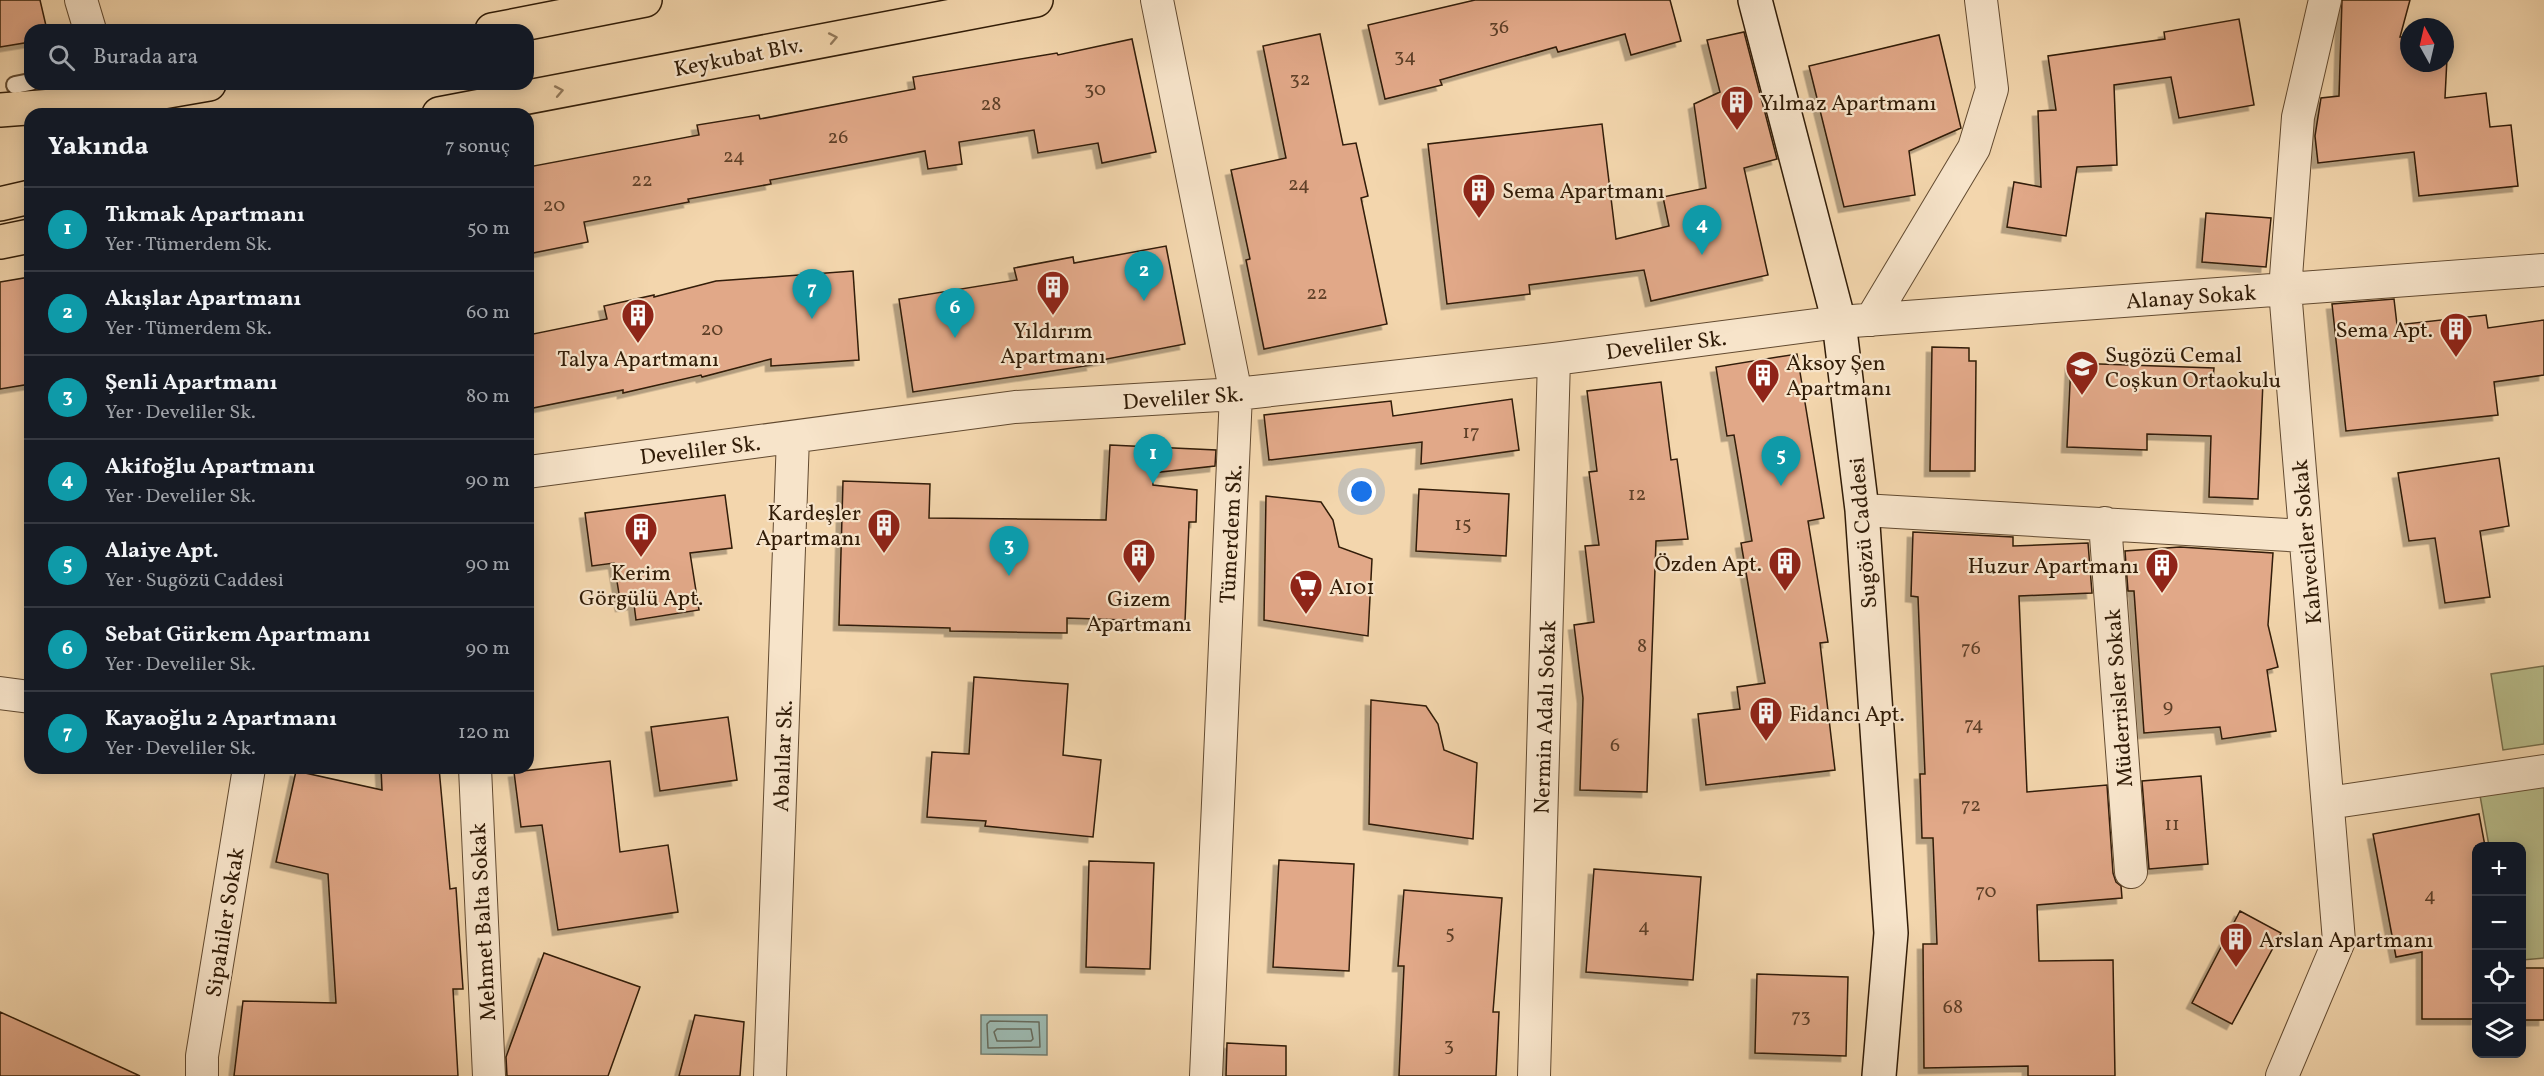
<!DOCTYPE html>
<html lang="tr">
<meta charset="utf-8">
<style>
:root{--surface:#171b24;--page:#242831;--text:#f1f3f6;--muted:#9ea1a6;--line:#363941;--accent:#c59692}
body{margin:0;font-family:Vollkorn,serif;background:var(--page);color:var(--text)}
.controls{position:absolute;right:18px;bottom:18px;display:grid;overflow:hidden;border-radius:12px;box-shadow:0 3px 15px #0003}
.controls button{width:54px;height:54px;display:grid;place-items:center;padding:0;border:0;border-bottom:2px solid var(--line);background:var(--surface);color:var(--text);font:30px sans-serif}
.compass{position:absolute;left:2400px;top:18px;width:54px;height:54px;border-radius:50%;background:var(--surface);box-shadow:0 3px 15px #0003;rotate:352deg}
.you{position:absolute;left:1362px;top:492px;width:21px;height:21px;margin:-15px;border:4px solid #fff;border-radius:50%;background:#1a73e8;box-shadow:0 0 0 9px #1a73e833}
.badge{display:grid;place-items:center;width:39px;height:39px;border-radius:50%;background:var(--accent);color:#fff;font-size:20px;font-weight:700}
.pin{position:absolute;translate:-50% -50px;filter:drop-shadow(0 2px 3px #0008)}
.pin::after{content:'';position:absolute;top:32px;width:21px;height:18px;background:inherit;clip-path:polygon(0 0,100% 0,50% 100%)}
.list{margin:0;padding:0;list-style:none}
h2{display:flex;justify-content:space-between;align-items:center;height:78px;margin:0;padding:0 24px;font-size:26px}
h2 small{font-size:20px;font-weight:400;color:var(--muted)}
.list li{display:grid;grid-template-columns:39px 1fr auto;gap:18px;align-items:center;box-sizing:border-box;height:84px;padding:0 24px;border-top:2px solid var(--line)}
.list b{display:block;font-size:22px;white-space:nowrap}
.list p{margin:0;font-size:20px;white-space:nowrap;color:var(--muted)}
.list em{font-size:20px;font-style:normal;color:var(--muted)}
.icon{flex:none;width:33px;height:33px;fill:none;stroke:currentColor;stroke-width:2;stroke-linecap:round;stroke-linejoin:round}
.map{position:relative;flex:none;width:2544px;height:1076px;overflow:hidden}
.search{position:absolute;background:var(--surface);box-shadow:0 3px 15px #0003;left:24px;top:24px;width:510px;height:66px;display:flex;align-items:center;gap:15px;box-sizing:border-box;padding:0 21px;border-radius:18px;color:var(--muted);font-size:22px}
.panel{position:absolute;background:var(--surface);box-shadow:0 3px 15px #0003;left:24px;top:108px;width:510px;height:666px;border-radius:18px}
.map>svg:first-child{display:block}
</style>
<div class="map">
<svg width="2544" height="1076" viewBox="0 0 2544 1076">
<defs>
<filter id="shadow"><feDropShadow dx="-5.5" dy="5.5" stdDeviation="0" flood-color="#0004"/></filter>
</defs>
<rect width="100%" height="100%" fill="#f3d6ad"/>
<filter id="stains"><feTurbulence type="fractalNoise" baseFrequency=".00333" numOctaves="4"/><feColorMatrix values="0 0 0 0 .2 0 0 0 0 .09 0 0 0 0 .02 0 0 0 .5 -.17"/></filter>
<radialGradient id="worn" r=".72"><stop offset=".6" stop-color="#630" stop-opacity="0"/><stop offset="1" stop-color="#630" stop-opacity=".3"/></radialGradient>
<path fill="#b8be8c" stroke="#746d4a" stroke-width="1.5" d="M2544,666V744L2503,750L2491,674Z
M2544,781V958L2522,960V846H2489L2479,790Z"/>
<path fill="#9cb8af" stroke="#717a6c" stroke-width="1.5" d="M981,1015H1047V1055L981,1054Z"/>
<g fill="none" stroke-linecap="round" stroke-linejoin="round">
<path stroke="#666a5b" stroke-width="1.5" d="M990,1021L1039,1022L1040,1047L988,1048L987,1024Z
M997,1029H1031L1033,1039L1031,1041H997L994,1032Z"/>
</g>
<path fill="#e1a888" stroke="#311c07" stroke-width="1.5" filter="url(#shadow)" d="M0,0H40L47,30H30V42L0,47Z
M1475,0H1670L1681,41L1631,55L1625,34L1558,52L1556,47L1440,80L1442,85L1385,99L1368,25Z
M2342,0H2410L2400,37H2409V63H2445V38H2448L2445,98L2486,93L2490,127L2511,125L2518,186L2419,196L2414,152L2318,163L2315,136L2321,98L2339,96Z
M2239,19L2254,105L2179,118L2171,77L2114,85L2117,165L2077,167L2066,236L2007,227L2014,182L2041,187L2038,111L2056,110L2048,56L2165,39L2164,32Z
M1744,32L1777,159L1744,168L1768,275L1651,301L1644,270L1529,285L1530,294L1447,304L1428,144L1602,124L1616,239L1669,226L1663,197L1706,188L1694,104L1720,92L1707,40Z
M1320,34L1343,145L1356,143L1368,196L1361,198L1387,324L1264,349L1246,260L1250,259L1231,170L1286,158L1263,46Z
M1939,35L1961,128L1909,151L1915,195L1844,207L1809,66Z
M1132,39L1156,152L1102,163L1098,143L1038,153L1034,130L959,142L962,164L928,169L925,151L770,180L771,184L688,199L689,202L584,222L588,242L528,254V167L699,135L697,125L759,115L760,119L915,89L913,77L1057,53L1058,55Z
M2206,213L2271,218L2266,267L2202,262Z
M1166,246L1185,344L1091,362L1092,365L913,392L899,299L1017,280L1014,268L1073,257L1074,263Z
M853,271L859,360L771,366V359L702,377L701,375L623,393V390L528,409V335L607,319L604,306L654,295V297L716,281Z
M30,277V384L0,389V282Z
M2394,299L2397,325L2486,315L2488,328L2544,320V375L2494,382L2498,415L2346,431L2332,304Z
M1932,347L1969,348V361H1976L1975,471H1930Z
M1797,354L1824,518L1808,521L1828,642L1820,643L1835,770L1706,785L1698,714L1740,709L1737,687L1765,683L1741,543L1752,541L1734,435L1727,436L1716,367Z
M2071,363L2214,368L2213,379L2263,381L2258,499L2209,497L2211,436L2147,434V450L2067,447Z
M1661,382L1671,460L1677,459L1688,539L1656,541L1647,792L1580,790L1583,698L1574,625L1594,622L1585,546L1599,545L1589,472L1597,471L1587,391Z
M1512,399L1519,450L1421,464L1422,442L1269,460L1264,415L1391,401L1393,416Z
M1110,445L1216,450L1215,466L1152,473L1153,485L1197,490L1196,522H1189L1185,622L1067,618V633L950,631V628L839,625L843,481L930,484L929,518L1106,520Z
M2499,458L2509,526L2480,531L2490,597L2445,603L2435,538L2409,541L2398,473Z
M1419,489L1509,494L1506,556L1416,551Z
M725,495L732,548L690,553L699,610L636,620L634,604L621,606L614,563L592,566L585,513Z
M1266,496L1321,502L1333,520L1339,547L1372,559L1368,636L1264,620Z
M1913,532L2013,537V546L2088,543L2092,593L2019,596L2027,792L2107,785L2113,873L2116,882L2121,886L2122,898L2037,905L2039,961L2113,960L2115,1076H2028V1066L1924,1068L1923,944H1937L1933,838H1922L1920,774H1925L1918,597L1911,596Z
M2180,547L2273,553L2268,625L2278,667L2267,670L2276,731L2222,739L2220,727L2144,733L2134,591H2128L2125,551Z
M974,677L1068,684L1063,755L1101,760L1093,837L985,826L986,821L927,817L932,752L969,754Z
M1371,700L1426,706L1438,724L1444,750L1477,763L1473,839L1369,824Z
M728,717L737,780L660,791L651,727Z
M610,761L620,852L668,845L678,912L558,930L542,825L521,827L514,772Z
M381,768H439L450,889L456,888L463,989H453L458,1076H234L243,1001L336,1003L328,874L276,862L296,771L382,790Z
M2201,776L2208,864L2149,869L2142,781Z
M2479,814L2485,846H2476V1019H2422V952L2396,957L2373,834Z
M1279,860L1354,864L1349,971L1273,967Z
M1089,861L1154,863L1150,969L1086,967Z
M1594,869L1701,877L1693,980L1586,972Z
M1404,890L1502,898L1493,1012H1499L1496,1076H1399L1404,966H1398Z
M2240,911L2281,933L2232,1024L2192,1003Z
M544,953L640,987L608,1076H507L506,1057Z
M2522,968H2544V1020H2522Z
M1757,974L1848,977L1846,1056L1755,1053Z
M0,1012L73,1045L140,1076H0Z
M695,1015L744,1022L740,1076H679Z
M1227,1043L1286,1046V1076H1226Z"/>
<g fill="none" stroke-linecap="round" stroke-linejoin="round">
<defs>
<path id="lane" d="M15,85L30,82"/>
<path id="street" d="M81,0L90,30
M1157,0L1236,394L1206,1076
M1871,320L1974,148L1992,89L1981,0
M528,472L1015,407L1236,394L1554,359L1839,322L2544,270
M1862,510L2305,536
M2105,523L2131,872
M0,693L30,697
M475,768L489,1076
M2328,803L2544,771
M202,1076V1056L249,768
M770,1076L793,437
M1534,1076L1554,359
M2282,1076L2339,941L2285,290L2298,117L2325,0"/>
<path id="secondary" d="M1755,0L1839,322L1862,510L1891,933L1879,1076"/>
<path id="highway" d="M492,30L645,0
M0,110L79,104
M58,114L105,102L209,84
M439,114L1036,0
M0,204L30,197
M0,242L30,236"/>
</defs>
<use href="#lane" stroke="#624a30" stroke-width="20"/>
<use href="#street" stroke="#624a30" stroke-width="34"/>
<use href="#secondary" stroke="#311c07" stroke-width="36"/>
<use href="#highway" stroke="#311c07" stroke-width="36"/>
<use href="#lane" stroke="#f7e4ca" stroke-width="16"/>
<use href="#street" stroke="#f7e4ca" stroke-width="32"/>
<use href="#secondary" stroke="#f7e4ca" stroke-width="33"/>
<use href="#highway" stroke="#f3d6ad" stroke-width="33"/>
</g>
<defs><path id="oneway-chevron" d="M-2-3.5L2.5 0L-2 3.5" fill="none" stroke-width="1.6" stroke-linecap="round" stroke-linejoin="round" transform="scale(1.5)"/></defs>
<g stroke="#92795a">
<use href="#oneway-chevron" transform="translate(833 38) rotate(-11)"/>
<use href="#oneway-chevron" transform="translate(559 91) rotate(-11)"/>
</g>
<defs>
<symbol id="building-pin" viewBox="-11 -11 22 30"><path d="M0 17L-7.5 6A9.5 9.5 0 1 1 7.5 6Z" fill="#8f2418" stroke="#f7e4ca"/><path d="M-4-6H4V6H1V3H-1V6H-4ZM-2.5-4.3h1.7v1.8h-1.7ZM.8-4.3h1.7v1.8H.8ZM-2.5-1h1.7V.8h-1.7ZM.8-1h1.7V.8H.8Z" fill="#fff"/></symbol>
<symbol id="school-pin" viewBox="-11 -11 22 30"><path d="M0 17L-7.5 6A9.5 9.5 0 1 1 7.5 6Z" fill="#8f2418" stroke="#f7e4ca"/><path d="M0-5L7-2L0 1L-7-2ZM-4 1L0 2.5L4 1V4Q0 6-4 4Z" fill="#fff"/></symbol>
<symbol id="supermarket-pin" viewBox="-11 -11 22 30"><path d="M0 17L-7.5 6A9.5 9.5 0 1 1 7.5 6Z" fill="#8f2418" stroke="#f7e4ca"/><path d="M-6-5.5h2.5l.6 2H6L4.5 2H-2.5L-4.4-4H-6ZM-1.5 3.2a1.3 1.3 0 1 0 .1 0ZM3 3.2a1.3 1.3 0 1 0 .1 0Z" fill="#fff"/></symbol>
</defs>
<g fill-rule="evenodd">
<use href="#building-pin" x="1718" y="83" width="38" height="52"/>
<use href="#building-pin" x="1460" y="171" width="38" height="52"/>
<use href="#building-pin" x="1034" y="268" width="38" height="52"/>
<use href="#building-pin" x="619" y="296" width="38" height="52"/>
<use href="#building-pin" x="2437" y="310" width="38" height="52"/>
<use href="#school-pin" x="2063" y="348" width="38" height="52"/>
<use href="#building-pin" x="1744" y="356" width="38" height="52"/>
<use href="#building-pin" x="865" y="506" width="38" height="52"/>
<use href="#building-pin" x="622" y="510" width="38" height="52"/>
<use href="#building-pin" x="1120" y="536" width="38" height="52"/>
<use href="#building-pin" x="1766" y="544" width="38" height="52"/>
<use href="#building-pin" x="2143" y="546" width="38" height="52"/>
<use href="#supermarket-pin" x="1287" y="567" width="38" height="52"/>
<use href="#building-pin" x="1747" y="694" width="38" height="52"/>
<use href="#building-pin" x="2217" y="920" width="38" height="52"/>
</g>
<g text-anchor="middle" stroke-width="4.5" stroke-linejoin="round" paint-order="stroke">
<g font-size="20" fill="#5d3f27">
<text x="1499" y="33">36</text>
<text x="1405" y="62">34</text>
<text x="1300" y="85">32</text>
<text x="1095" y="95">30</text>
<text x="991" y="110">28</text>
<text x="838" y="143">26</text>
<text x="734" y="162">24</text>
<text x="642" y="186">22</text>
<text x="1299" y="190">24</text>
<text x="554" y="211">20</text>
<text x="1317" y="299">22</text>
<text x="712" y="335">20</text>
<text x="1471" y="438">17</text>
<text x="1637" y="500">12</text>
<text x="1463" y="530">15</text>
<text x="1642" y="652">8</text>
<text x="1971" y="654">76</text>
<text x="2168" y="712">9</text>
<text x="1974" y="730">74</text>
<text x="1615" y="751">6</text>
<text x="1971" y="811">72</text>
<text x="2172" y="830">11</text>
<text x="1986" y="897">70</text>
<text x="2430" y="901">4</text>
<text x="1644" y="932">4</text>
<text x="1450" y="939">5</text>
<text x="1953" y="1013">68</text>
<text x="1801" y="1022">73</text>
<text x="1449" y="1051">3</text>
</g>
<g font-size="22" fill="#311c07" stroke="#f7e4ca">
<text transform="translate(738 56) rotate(-11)" y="8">Keykubat Blv.</text>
<text transform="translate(2191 296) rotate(-4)" y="8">Alanay Sokak</text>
<text transform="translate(1666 344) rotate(-7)" y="8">Develiler Sk.</text>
<text transform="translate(1183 397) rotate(-4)" y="8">Develiler Sk.</text>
<text transform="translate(700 449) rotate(-7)" y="8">Develiler Sk.</text>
<text transform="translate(1862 533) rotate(-95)" y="8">Sugözü Caddesi</text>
<text transform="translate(1230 534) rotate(-87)" y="8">Tümerdem Sk.</text>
<text transform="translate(2306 542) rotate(-95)" y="8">Kahveciler Sokak</text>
<text transform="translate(2118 698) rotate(-94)" y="8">Müderrisler Sokak</text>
<text transform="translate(1544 717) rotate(-88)" y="8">Nermin Adalı Sokak</text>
<text transform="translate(782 756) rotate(-88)" y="8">Abalılar Sk.</text>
<text transform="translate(224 922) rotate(-81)" y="8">Sipahiler Sokak</text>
<text transform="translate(482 922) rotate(-93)" y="8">Mehmet Balta Sokak</text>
</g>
<g font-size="22" fill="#311c07" stroke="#f7e4ca" text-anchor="start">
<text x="1760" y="110">Yılmaz Apartmanı</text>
<text x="1502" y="198">Sema Apartmanı</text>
<text x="2433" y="337" text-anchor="end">Sema Apt.</text>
<text x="1053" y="338" text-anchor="middle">Yıldırım<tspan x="1053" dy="25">Apartmanı</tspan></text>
<text x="2105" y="362">Sugözü Cemal<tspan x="2105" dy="25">Coşkun Ortaokulu</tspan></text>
<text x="638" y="366" text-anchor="middle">Talya Apartmanı</text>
<text x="1786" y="370">Aksoy Şen<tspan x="1786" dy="25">Apartmanı</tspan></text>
<text x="861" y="520" text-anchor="end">Kardeşler<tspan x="861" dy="25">Apartmanı</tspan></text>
<text x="1762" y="571" text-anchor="end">Özden Apt.</text>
<text x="2139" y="573" text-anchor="end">Huzur Apartmanı</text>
<text x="641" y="580" text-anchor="middle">Kerim<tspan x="641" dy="25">Görgülü Apt.</tspan></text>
<text x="1329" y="594">A101</text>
<text x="1139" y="606" text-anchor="middle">Gizem<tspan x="1139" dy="25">Apartmanı</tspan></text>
<text x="1789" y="721">Fidancı Apt.</text>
<text x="2259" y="947">Arslan Apartmanı</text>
</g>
</g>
<rect width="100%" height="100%" filter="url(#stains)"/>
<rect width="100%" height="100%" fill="url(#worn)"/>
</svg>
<div class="controls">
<button>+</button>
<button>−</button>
<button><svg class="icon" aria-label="locate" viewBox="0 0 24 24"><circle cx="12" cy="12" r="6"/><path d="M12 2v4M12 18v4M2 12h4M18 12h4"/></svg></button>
<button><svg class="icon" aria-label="layers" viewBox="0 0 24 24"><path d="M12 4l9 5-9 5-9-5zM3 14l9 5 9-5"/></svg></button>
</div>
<svg class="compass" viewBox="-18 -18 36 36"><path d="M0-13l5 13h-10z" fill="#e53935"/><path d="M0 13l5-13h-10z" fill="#9ea1a6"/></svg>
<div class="you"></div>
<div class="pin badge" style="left:1153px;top:484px;background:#0f9aa8">1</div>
<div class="pin badge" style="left:1144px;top:301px;background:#0f9aa8">2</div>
<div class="pin badge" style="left:1009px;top:576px;background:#0f9aa8">3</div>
<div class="pin badge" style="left:1702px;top:255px;background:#0f9aa8">4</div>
<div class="pin badge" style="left:1781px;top:486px;background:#0f9aa8">5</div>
<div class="pin badge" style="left:955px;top:338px;background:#0f9aa8">6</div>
<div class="pin badge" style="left:812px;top:319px;background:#0f9aa8">7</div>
<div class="search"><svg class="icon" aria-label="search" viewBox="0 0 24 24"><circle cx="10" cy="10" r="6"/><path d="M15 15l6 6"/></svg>Burada ara</div>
<section class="panel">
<h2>Yakında<small>7 sonuç</small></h2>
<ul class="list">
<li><span class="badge" style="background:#0f9aa8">1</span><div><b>Tıkmak Apartmanı</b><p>Yer · Tümerdem Sk.</p></div><em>50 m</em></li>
<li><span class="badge" style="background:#0f9aa8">2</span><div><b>Akışlar Apartmanı</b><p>Yer · Tümerdem Sk.</p></div><em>60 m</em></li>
<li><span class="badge" style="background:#0f9aa8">3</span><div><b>Şenli Apartmanı</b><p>Yer · Develiler Sk.</p></div><em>80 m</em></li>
<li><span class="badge" style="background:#0f9aa8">4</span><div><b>Akifoğlu Apartmanı</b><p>Yer · Develiler Sk.</p></div><em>90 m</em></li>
<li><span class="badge" style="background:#0f9aa8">5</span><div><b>Alaiye Apt.</b><p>Yer · Sugözü Caddesi</p></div><em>90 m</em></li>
<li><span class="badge" style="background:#0f9aa8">6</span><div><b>Sebat Gürkem Apartmanı</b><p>Yer · Develiler Sk.</p></div><em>90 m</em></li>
<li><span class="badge" style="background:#0f9aa8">7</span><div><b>Kayaoğlu 2 Apartmanı</b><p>Yer · Develiler Sk.</p></div><em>120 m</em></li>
</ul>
</section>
</div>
